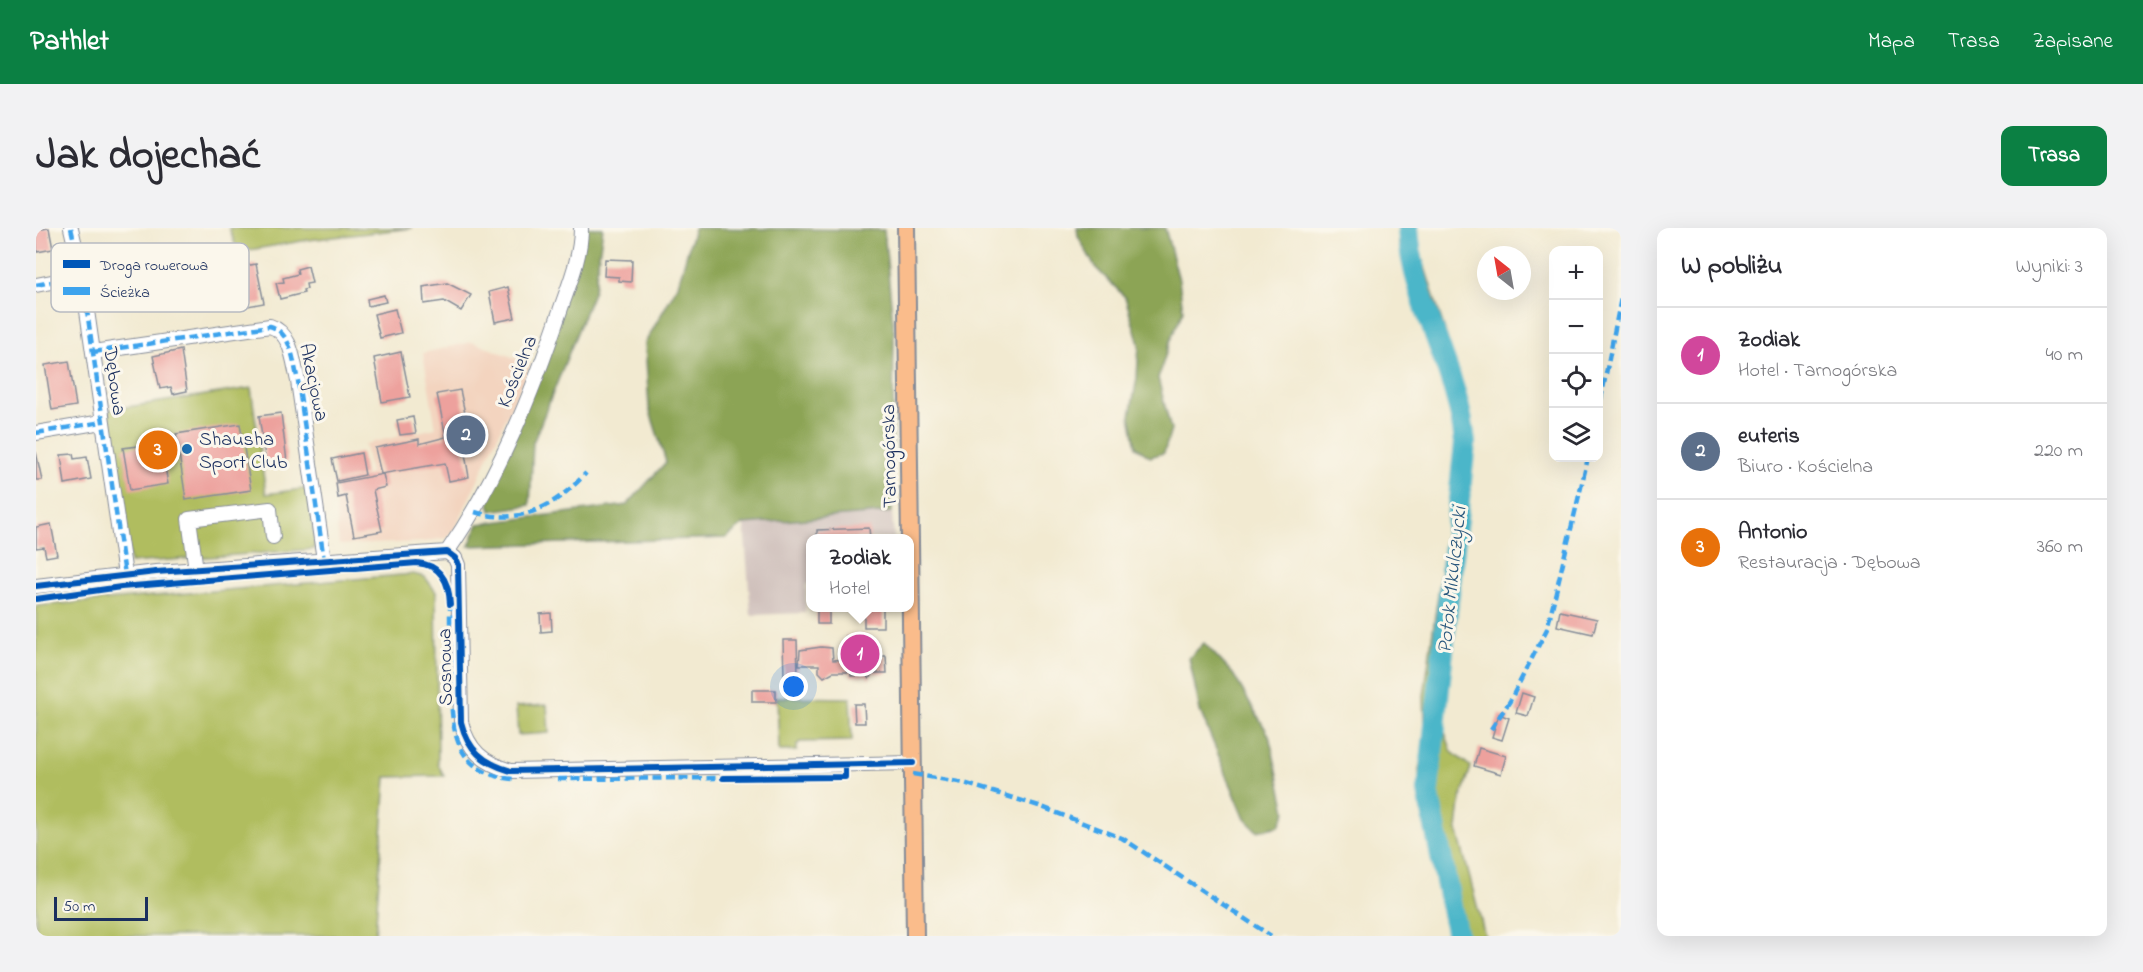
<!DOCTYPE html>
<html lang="pl">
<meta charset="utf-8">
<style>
:root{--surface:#fff;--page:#f2f2f3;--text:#2b2b33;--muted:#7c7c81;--line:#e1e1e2;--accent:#0b8043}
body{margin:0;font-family:"Indie Flower",sans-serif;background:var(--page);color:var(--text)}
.controls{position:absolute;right:18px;top:18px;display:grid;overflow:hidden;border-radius:12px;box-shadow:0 6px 24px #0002}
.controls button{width:54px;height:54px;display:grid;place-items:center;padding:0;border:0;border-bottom:2px solid var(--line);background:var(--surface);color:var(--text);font:30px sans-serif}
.compass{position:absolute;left:1441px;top:18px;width:54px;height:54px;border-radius:50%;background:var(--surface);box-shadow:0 6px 24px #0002;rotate:329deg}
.scale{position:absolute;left:18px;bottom:15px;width:94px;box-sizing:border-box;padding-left:6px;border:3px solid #1b2f5e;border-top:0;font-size:16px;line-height:21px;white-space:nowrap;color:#1b2f5e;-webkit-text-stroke:4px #fbf7ec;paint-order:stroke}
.you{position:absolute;left:758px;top:459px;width:21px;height:21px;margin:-15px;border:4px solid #fff;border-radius:50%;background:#1a73e8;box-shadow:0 0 0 9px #1a73e833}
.badge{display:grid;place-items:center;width:39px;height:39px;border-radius:50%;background:var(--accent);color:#fff;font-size:20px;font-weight:700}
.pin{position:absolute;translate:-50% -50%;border:3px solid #fff;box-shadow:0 2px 6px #0006}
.popup{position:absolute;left:770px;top:306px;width:108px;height:78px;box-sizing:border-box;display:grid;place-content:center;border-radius:12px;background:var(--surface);filter:drop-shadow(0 2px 4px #0005);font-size:20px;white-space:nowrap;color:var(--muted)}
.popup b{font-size:22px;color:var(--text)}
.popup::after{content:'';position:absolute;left:50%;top:100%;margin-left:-12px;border:12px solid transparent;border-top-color:var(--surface)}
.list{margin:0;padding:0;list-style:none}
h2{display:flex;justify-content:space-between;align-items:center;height:78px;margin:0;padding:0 24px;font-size:26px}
h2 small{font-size:20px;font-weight:400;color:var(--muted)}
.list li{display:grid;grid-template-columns:39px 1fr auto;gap:18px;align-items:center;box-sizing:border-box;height:96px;padding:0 24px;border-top:2px solid var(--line)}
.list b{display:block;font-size:22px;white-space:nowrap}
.list p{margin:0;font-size:20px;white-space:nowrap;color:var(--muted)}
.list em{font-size:20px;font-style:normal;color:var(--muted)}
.icon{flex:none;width:33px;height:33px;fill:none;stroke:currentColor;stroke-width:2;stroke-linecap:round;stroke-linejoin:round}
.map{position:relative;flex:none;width:1585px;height:708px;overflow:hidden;border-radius:12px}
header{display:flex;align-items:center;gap:36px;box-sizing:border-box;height:84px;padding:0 30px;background:var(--accent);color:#fff}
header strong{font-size:28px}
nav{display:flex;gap:33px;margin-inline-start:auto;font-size:21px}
.intro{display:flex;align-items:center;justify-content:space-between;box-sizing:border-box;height:144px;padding:0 36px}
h1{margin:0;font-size:42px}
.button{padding:15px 27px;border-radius:12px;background:var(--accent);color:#fff;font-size:21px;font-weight:700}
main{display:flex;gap:36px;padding:0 36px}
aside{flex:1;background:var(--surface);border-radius:12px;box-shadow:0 6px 24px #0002}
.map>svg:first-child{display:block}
</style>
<header>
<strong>Pathlet</strong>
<nav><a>Mapa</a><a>Trasa</a><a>Zapisane</a></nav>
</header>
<div class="intro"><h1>Jak dojechać</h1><a class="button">Trasa</a></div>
<main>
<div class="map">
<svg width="1585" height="708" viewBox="0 0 1585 708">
<rect width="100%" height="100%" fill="#fbf7ec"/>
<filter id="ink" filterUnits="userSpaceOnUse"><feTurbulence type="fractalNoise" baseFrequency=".0167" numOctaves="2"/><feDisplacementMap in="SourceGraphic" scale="12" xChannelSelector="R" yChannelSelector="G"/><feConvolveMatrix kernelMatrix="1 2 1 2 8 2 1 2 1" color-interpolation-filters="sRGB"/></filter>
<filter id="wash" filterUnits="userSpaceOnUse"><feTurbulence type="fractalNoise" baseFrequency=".008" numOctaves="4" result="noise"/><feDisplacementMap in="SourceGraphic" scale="24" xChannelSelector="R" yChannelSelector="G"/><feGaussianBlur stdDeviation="1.35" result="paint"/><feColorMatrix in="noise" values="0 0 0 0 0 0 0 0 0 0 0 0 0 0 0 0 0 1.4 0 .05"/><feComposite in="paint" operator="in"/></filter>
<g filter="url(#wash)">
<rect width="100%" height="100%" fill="#f2ead1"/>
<path fill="#f3d4bf" d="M436,114L495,136L419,301L411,310L386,314L303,317L297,254L334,246L329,216L400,200L387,125Z"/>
<path fill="#cfc0bb" d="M856,284L858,310H774V356H770L769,385L715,387L708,296Z"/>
<path fill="#b0bd5e" stroke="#66765e" stroke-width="1.5" d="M193,0H376L272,12L202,24Z
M1364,0H1381V14L1432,177L1438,211L1405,494L1416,524L1435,539L1424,574L1421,601L1449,708H1412L1400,634L1386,582L1383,541L1390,514L1388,468L1422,222L1408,156L1363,16Z
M215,160L230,266L273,260L279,321L94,335L72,182Z
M377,346L389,349L400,364L402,536L408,548L350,549L339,708H0V378Z
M741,469L814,470L816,513L764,514L761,517V523H743Z
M511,477L513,505L482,507L480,479Z"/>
<path fill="#8ca455" stroke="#546a5a" stroke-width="1.5" d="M545,0H567L558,62L497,215L494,277L455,283L450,263L482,191Z
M658,0L848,2L858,105L856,284L708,296L690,310L433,318L442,296L591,277L630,234L613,180L609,115L642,57Z
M1041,0H1129L1143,52L1147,83L1134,113L1122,150L1135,202L1128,225L1114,229L1100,219L1094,188L1101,150L1103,116L1089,69L1059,39L1042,8Z
M1168,415L1197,446L1233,507L1250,583L1243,598L1221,603L1209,591L1164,483L1153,430Z"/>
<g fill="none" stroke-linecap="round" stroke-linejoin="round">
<path stroke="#4cb6c9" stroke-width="22" d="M1372,0C1376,74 1422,141 1429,215L1392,563L1421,708"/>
</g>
<g id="blocks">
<path fill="#eda19d" d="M13,0L17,21L1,24L0,2Z
M569,31L596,32L595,54L583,53V49L568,48Z
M220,36L228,75L212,78L207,56L187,60L184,43Z
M272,38L276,55L270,56L271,61L267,62L268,65L244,71L240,55L248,54L247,50L262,46L261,41Z
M411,55L435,67L425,83L408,73L388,76L387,59Z
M472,59L479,90L459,94L453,64Z
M348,67L350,74L332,78L331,71Z
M359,81L365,105L344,110L338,86Z
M145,122L151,163L137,166L135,159L124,161L117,128Z
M365,124L374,169L346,174L338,130Z
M33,133L40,178L16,182L9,137Z
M424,162L436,218L428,220L433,249L413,253L409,235L345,246L339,220L383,211V216L410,209L401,166Z
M245,185L251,234L230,236L223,188Z
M377,189L380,205L364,207L361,192Z
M204,196L215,262L150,272L140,206Z
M125,215L132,256L94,262L87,220Z
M0,224L6,252H0Z
M325,225L329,247L301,253L296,231Z
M37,226L38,231L51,229L55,251L29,256L25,227Z
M347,246L350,259L337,262L346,303L318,308L310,268L302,270L300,255Z
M15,296L21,327L10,329L8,319L0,320V299Z
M833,300L834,310H781V302Z
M781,380H793V396H781Z
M828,380H847V399H828Z
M1524,383L1561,391L1557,406L1521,398Z
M515,385L516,403L505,404L504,386Z
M832,407L836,412L833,419L834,442L837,444L833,451L830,447L815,448V444H797L788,449L783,444V437H763L764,422L785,419L796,420L797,432L814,431L810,408Z
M747,412H761L762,447L748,448Z
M837,428H850L851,445H837Z
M716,462H740V474H716Z
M1486,465L1498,469L1492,488L1480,485Z
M818,476H828L829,495H819Z
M1463,486L1473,490L1466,512L1456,509Z
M1443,520L1470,528L1465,546L1438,538Z"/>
</g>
</g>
<g filter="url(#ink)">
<use href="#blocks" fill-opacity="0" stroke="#868c98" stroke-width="1.5"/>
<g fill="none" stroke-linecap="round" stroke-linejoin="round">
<defs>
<path id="minor" d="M35,0L46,48L89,347
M0,57L46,48
M57,124L234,98C256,105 257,133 262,153L288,332
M0,205L66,194
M411,324C462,251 497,164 525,80C534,54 545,28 545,0
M160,342L153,291L234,281L237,309
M0,358L120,344L411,324L419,330L422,337L425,494C432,522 447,535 475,543L877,535"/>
<path id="major" d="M870,0L879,708"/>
</defs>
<use href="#minor" stroke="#868c98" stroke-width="16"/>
<use href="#major" stroke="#868c98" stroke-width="20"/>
<use href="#minor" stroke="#fff" stroke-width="14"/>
<use href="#major" stroke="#fabc8b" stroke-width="16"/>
<path stroke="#3da3ed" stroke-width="4.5" stroke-dasharray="9 4.5" stroke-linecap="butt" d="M35,0L46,48L89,347
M0,57L46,48
M57,124L234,98C256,105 257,133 262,153L288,332
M1562,186L1585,70
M0,205L66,194
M439,284C484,298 520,278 550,245
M414,373C414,398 414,422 415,447C415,497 415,545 477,551
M1455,501L1474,473L1511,401L1552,230
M877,546L928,555L1003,578L1086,610L1235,708
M522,551L693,550"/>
<defs>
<path id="cycleway" d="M0,358L120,344L411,324L419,330L422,337L425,494C432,522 447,535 475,543L877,535
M0,371L85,359L381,335C405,337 413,353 414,376
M687,550L809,549V537"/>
</defs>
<use href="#cycleway" stroke="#fbf7ec" stroke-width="10"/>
<use href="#cycleway" stroke="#0057b8" stroke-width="6"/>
</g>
</g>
<circle fill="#1f6fb2" stroke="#fbf7ec" stroke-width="2" cx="151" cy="221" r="6"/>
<g text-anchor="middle" stroke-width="6" stroke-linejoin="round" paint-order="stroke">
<g font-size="20" fill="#1b2f5e" stroke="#fbf7ec">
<text transform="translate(480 143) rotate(-68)" y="7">Kościelna</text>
<text transform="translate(80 153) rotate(82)" y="7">Dębowa</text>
<text transform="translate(279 154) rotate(78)" y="7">Akacjowa</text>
<text transform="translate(852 228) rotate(-91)" y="7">Tarnogórska</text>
<text transform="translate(408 439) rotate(-91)" y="7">Sosnowa</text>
</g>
<g font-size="20" fill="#1b2f5e" stroke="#fbf7ec" text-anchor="start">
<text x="163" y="217">Shausha<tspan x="163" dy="23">Sport Club</tspan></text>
</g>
<g font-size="21" font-style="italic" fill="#2a587e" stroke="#fbf7ec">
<text transform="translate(1415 352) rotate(-84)" y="7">Potok Mikulczycki</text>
</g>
</g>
<rect x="15" y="15" width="198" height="69" rx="9" fill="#fbf7ec" stroke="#b8bbc1" stroke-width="1.5"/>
<rect x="27" y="32" width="27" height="8" fill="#0057b8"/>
<rect x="27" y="59" width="27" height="8" fill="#3da3ed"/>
<g font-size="16" fill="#1b2f5e">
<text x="64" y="42">Droga rowerowa</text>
<text x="64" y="69">Ścieżka</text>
</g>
</svg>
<div class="controls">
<button>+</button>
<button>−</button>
<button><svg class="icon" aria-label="locate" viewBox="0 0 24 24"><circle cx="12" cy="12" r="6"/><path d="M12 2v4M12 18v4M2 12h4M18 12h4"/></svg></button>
<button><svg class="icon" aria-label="layers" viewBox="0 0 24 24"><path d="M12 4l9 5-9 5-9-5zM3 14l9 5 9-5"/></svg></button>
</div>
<svg class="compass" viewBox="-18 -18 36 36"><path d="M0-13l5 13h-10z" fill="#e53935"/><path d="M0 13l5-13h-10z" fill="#7c7c81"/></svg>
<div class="scale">50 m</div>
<div class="you"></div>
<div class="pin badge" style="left:824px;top:426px;background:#d1479c">1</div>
<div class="popup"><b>Zodiak</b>Hotel</div>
<div class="pin badge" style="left:430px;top:207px;background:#5c6f8a">2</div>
<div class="pin badge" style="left:122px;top:222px;background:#e8710a">3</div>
</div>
<aside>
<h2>W pobliżu<small>Wyniki: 3</small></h2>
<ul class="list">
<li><span class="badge" style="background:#d1479c">1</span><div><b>Zodiak</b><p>Hotel · Tarnogórska</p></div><em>40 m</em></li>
<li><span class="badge" style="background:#5c6f8a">2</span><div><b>euteris</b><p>Biuro · Kościelna</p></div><em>220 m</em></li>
<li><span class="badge" style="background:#e8710a">3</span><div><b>Antonio</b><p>Restauracja · Dębowa</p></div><em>360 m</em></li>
</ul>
</aside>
</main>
